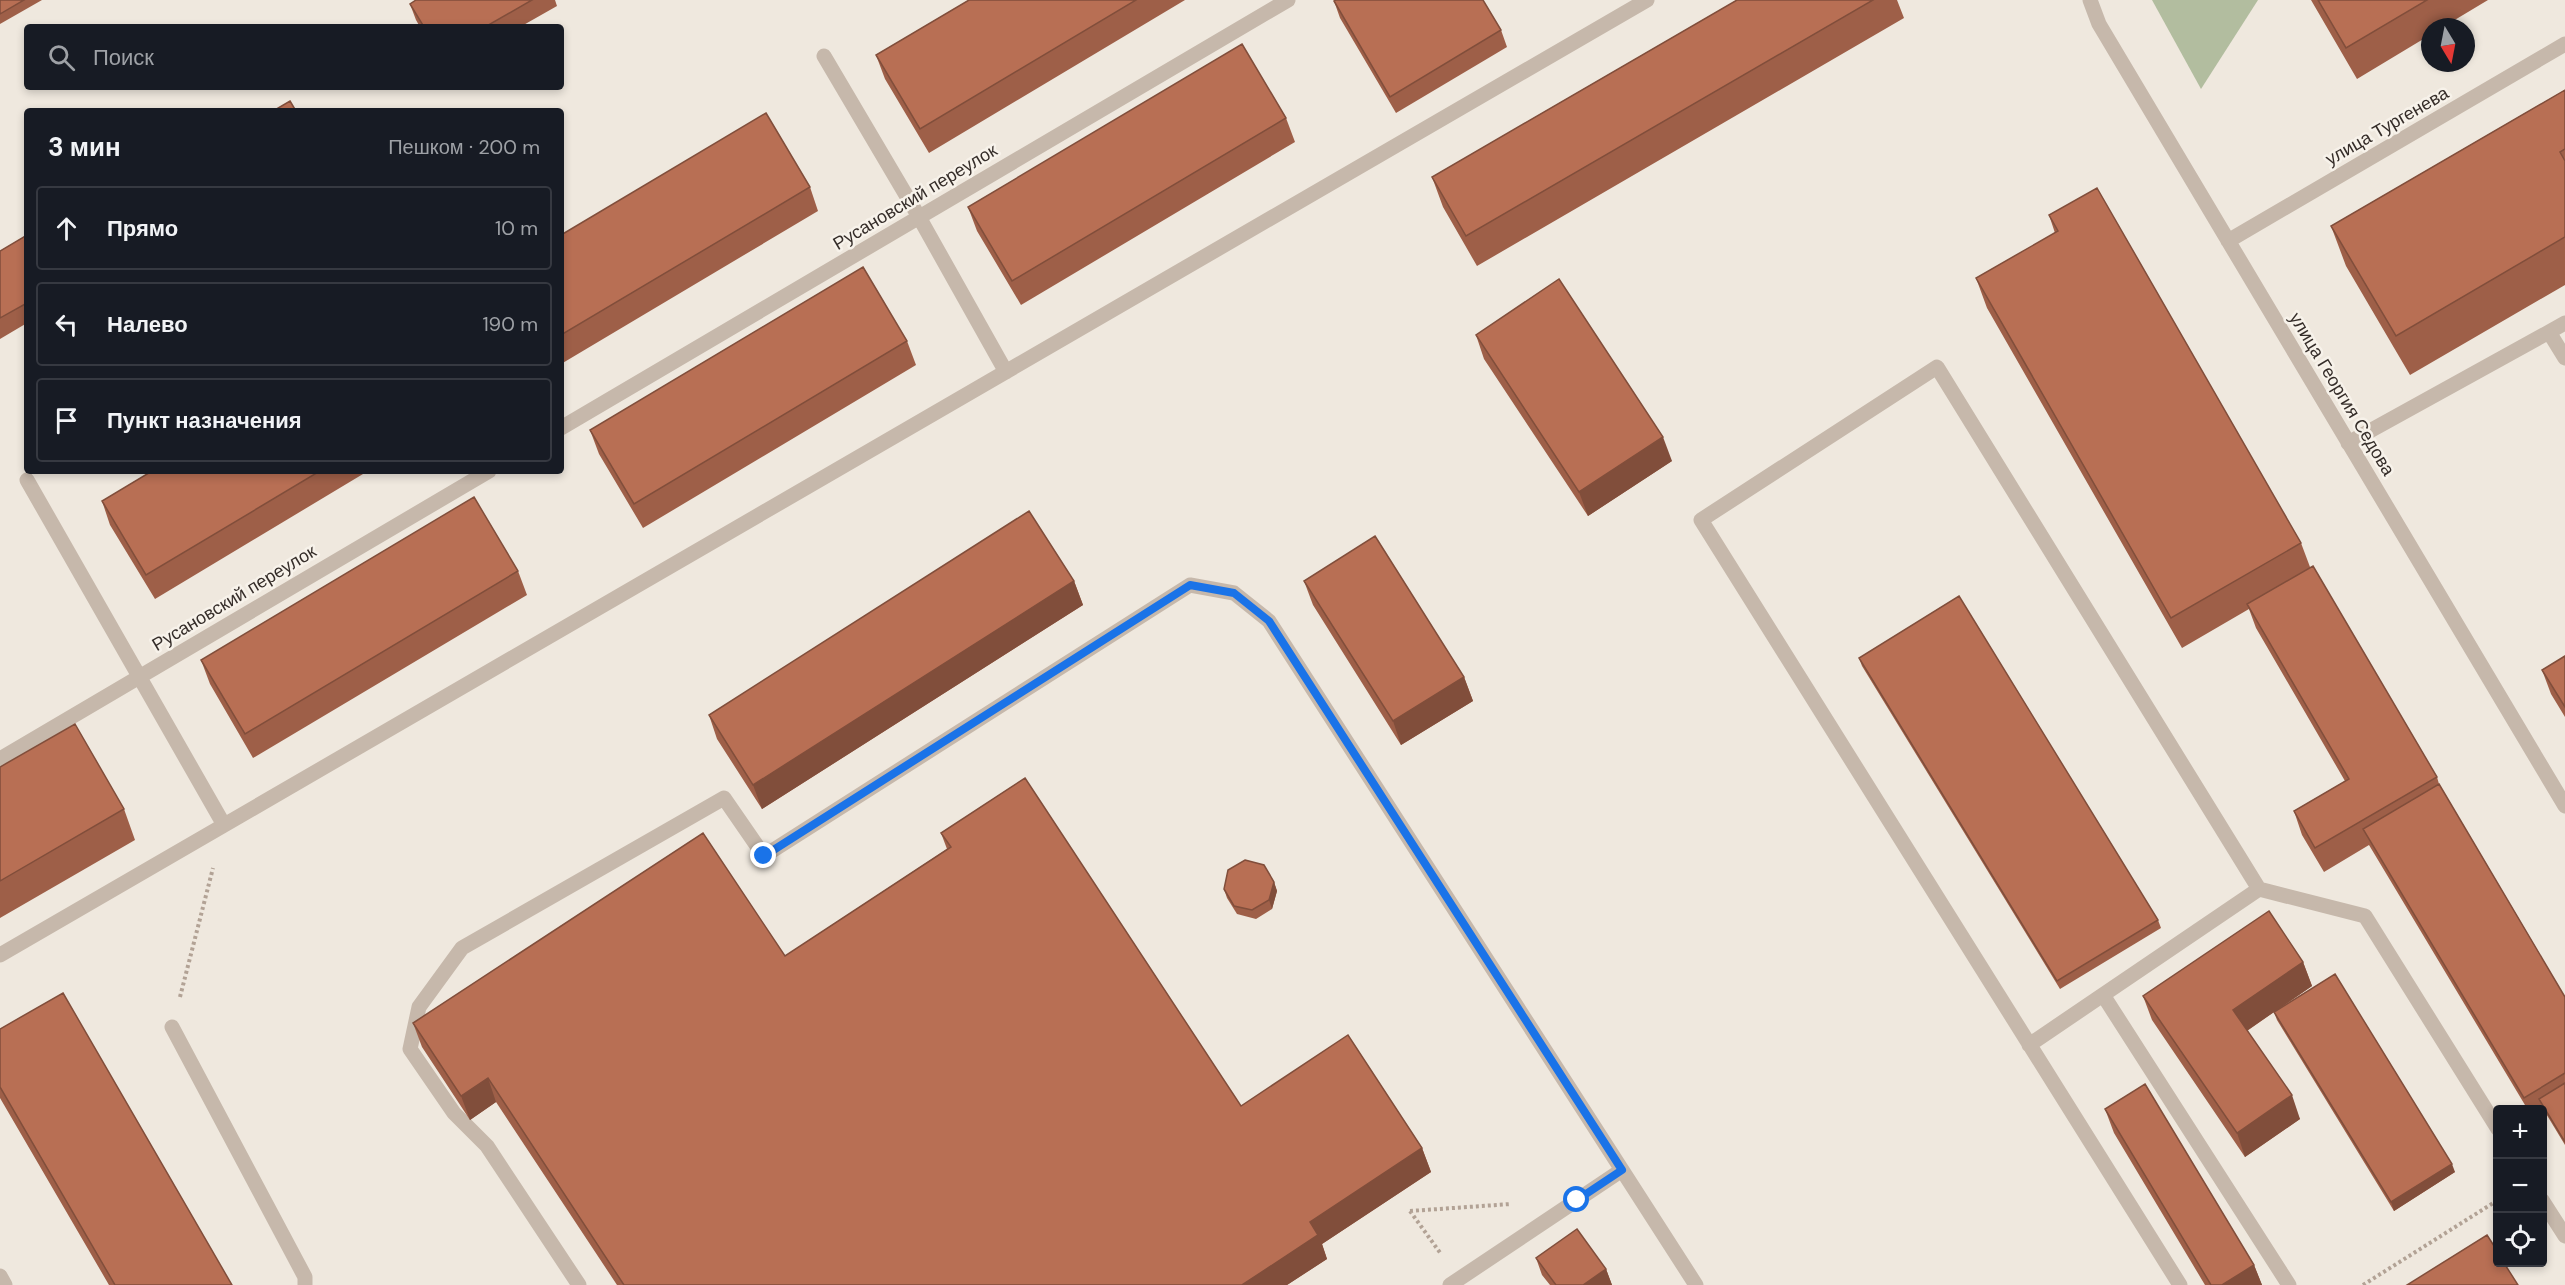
<!DOCTYPE html>
<html lang="ru">
<meta charset="utf-8">
<style>
:root{--surface:#171b24;--page:#242831;--text:#f1f3f6;--muted:#9ea1a6;--line:#363941}
body{margin:0;font-family:"DM Sans",sans-serif;background:var(--page);color:var(--text)}
.controls{position:absolute;right:18px;bottom:18px;display:grid;overflow:hidden;border-radius:6px;box-shadow:0 3px 9px #0003}
.controls button{width:54px;height:54px;display:grid;place-items:center;padding:0;border:0;border-bottom:2px solid var(--line);background:var(--surface);color:var(--text);font:30px sans-serif}
.compass{position:absolute;left:2421px;top:18px;width:54px;height:54px;border-radius:50%;background:var(--surface);box-shadow:0 3px 9px #0003;rotate:170deg}
.stop{position:absolute;width:18px;height:18px;margin:-14px;border:4px solid #1a73e8;border-radius:50%;background:#fff}
.stop.end{background:#1a73e8;border-color:#fff;box-shadow:0 2px 6px #0008}
.list{margin:0;padding:0;list-style:none}
h2{display:flex;justify-content:space-between;align-items:center;height:78px;margin:0;padding:0 24px;font-size:26px}
h2 small{font-size:20px;font-weight:400;color:var(--muted)}
.list li{display:grid;grid-template-columns:39px 1fr auto;gap:18px;align-items:center;box-sizing:border-box;height:84px;margin:0 12px 12px;padding:0 12px;border:2px solid var(--line);border-radius:6px}
.list b{display:block;font-size:22px;white-space:nowrap}
.list em{font-size:20px;font-style:normal;color:var(--muted)}
.icon{flex:none;width:33px;height:33px;fill:none;stroke:currentColor;stroke-width:2;stroke-linecap:round;stroke-linejoin:round}
.map{position:relative;flex:none;width:2565px;height:1285px;overflow:hidden}
.search{position:absolute;background:var(--surface);box-shadow:0 3px 9px #0003;left:24px;top:24px;width:540px;height:66px;display:flex;align-items:center;gap:15px;box-sizing:border-box;padding:0 21px;border-radius:6px;color:var(--muted);font-size:22px}
.panel{position:absolute;background:var(--surface);box-shadow:0 3px 9px #0003;left:24px;top:108px;width:540px;height:366px;border-radius:6px}
.map>svg:first-child{display:block}
</style>
<div class="map">
<svg width="2565" height="1285" viewBox="0 0 2565 1285">
<rect width="100%" height="100%" fill="#efe8de"/>
<path fill="#b2bd9f" d="M2152,0H2258L2201,89Z"/>
<g fill="none" stroke-linecap="round" stroke-linejoin="round">
<path stroke="#b2a295" stroke-width="4" stroke-dasharray="3 3" stroke-linecap="butt" d="M180,997L213,868
M1410,1211L1511,1204
M1410,1211L1441,1254
M2363,1285L2498,1200"/>
<path stroke="#c6b8ab" stroke-width="15" d="M2090,0L2099,24L2565,806
M824,56L919,217L1006,372
M2228,241L2565,44
M2549,332L2565,323
M561,428L1288,0
M2348,443L2549,332L2565,358
M27,480L224,825
M0,759L489,471
M0,955L1647,0
M2103,995L2289,1285
M172,1027L305,1277V1285
M2029,1045L2259,889
M2542,1200L2565,1236
M0,1276L5,1285
M579,1285L487,1146L454,1113L410,1049L419,1007L462,948L724,798L764,856L1190,585L1234,593L1269,621L1696,1285
M1450,1285L1622,1170
M2180,1285L1701,520L1937,367L2259,889L2365,916L2498,1129"/>
</g>
<path fill="#9e5f48" d="M0,0H42L0,24Z
M416,0H555L557,6L520,27H420L416,20L410,4Z
M969,0H1185L929,153L885,79L876,55Z
M1737,0H1897L1904,18L1477,266L1443,207L1432,177Z
M2311,0H2488L2443,27H2430V35L2357,79Z
M1334,1L1501,30L1507,47L1396,113L1340,18Z
M2565,90V285L2410,375L2346,266L2331,226Z
M1286,118L1295,142L1021,305L977,231L968,207Z
M810,187L818,211L561,364V235Z
M2049,215L2301,543L2310,567L2437,777L2439,784L2565,997V1145L2542,1107L2538,1110H2528L2369,845L2324,872L2302,835L2294,811L2345,781L2256,628L2249,609L2182,648L1987,308L1976,278L2055,233Z
M27,235V323L0,339V251Z
M1476,335L1672,461L1588,516L1484,359Z
M907,341L916,365L643,528L599,454L590,430Z
M152,471H368L155,599L110,525L102,501Z
M518,571L527,595L253,758L210,684L201,660Z
M1074,581L1083,605L762,809L717,739L709,715Z
M1304,581L1464,677L1473,701L1401,745L1313,605Z
M2565,656V717L2551,694L2542,670Z
M1859,658L2158,920L2161,928L2060,989L1862,666Z
M0,767L124,809L135,840L0,918Z
M941,833L1241,1106L1422,1148L1431,1172L1322,1244L1327,1259L1287,1285H617L496,1102L470,1120L422,1047L413,1023L785,956L947,849Z
M1274,882L1277,891L1272,909L1256,919L1237,914L1227,898L1224,889Z
M2303,962L2312,986L2282,1007L2455,1172L2394,1211L2277,1020L2274,1012L2247,1031L2300,1119L2245,1157L2152,1020L2143,996Z
M0,1029L232,1285H109L0,1098Z
M2105,1109L2254,1265L2262,1285H2205L2114,1133Z
M1536,1258L1606,1269L1612,1285H1550L1542,1275Z"/>
<path fill="#814e3b" d="M1663,437L1672,461L1588,516L1579,492Z
M1074,581L1083,605L762,809L753,785Z
M1464,677L1473,701L1401,745L1393,721Z
M1274,882L1277,891L1272,909L1269,900Z
M2303,962L2312,986L2242,1034L2233,1010Z
M488,1078L496,1102L470,1120L461,1096Z
M2292,1095L2300,1119L2245,1157L2237,1133Z
M1422,1148L1431,1172L1322,1244L1327,1259L1287,1285H1242L1310,1222Z
M2452,1164L2455,1172L2394,1211L2391,1202Z
M2254,1265L2262,1285H2222Z
M1606,1269L1612,1285H1583Z"/>
<path fill="#b86f54" stroke="#814e3b" stroke-width="1.5" d="M0,0H24L0,14Z
M416,0H532L485,27H424L410,4Z
M969,0H1136L920,129L876,55Z
M1336,0H1483L1501,30L1390,97L1334,1Z
M1737,0H1873L1466,236L1432,177Z
M2318,0H2427L2346,48Z
M1242,44L1286,118L1012,281L968,207Z
M2565,90V149L2560,152L2565,161V237L2396,336L2331,226Z
M290,101L296,111H273Z
M766,113L810,187L561,335V235Z
M2097,188L2301,543L2171,618L1976,278L2058,231L2049,215Z
M27,235V303L0,318V251Z
M863,267L907,341L634,504L590,430Z
M1559,279L1663,437L1579,492L1476,335Z
M152,471H320L146,575L102,501Z
M474,497L518,571L245,734L201,660Z
M1029,511L1074,581L753,785L709,715Z
M1375,536L1464,677L1393,721L1304,581Z
M2313,566L2437,777L2315,848L2294,811L2349,779L2247,604Z
M1959,596L2158,920L2057,981L1859,658Z
M2565,656V707L2542,670Z
M75,724L124,809L0,881V767Z
M1025,778L1241,1106L1348,1035L1422,1148L1310,1222L1318,1235L1242,1285H624L488,1078L461,1096L413,1023L703,833L785,956L951,847L941,833Z
M2439,784L2565,997V1073L2524,1098L2363,829Z
M1245,860L1264,865L1274,882L1269,900L1252,910L1234,906L1224,889L1228,870Z
M2269,911L2303,962L2233,1010L2292,1095L2237,1133L2143,996Z
M2335,974L2452,1164L2391,1202L2274,1012Z
M63,993L232,1285H115L0,1087V1029Z
M2565,1083V1142L2539,1099Z
M2145,1084L2254,1265L2222,1285H2211L2105,1109Z
M1577,1229L1606,1269L1583,1285H1556L1536,1258Z
M2487,1235L2498,1252V1263H2504L2518,1285H2407Z"/>
<g fill="none" stroke-linecap="round" stroke-linejoin="round">
<path stroke="#1a73e8" stroke-width="8" d="M764,856L1190,585L1234,593L1269,621L1622,1170L1577,1200"/>
</g>
<g text-anchor="middle" stroke-width="5" stroke-linejoin="round" paint-order="stroke">
<g font-size="18" fill="#352d29" stroke="#f7f2ea">
<text transform="translate(2387 126) rotate(-30)" y="6">улица Тургенева</text>
<text transform="translate(915 197) rotate(-31)" y="6">Русановский переулок</text>
<text transform="translate(2342 394) rotate(59)" y="6">улица Георгия Седова</text>
<text transform="translate(234 598) rotate(-31)" y="6">Русановский переулок</text>
</g>
</g>
</svg>
<div class="controls">
<button>+</button>
<button>−</button>
<button><svg class="icon" aria-label="locate" viewBox="0 0 24 24"><circle cx="12" cy="12" r="6"/><path d="M12 2v4M12 18v4M2 12h4M18 12h4"/></svg></button>
</div>
<svg class="compass" viewBox="-18 -18 36 36"><path d="M0-13l5 13h-10z" fill="#e53935"/><path d="M0 13l5-13h-10z" fill="#9ea1a6"/></svg>
<div class="stop" style="left:1577px;top:1200px"></div>
<div class="stop end" style="left:764px;top:856px"></div>
<div class="search"><svg class="icon" aria-label="search" viewBox="0 0 24 24"><circle cx="10" cy="10" r="6"/><path d="M15 15l6 6"/></svg>Поиск</div>
<section class="panel">
<h2>3 мин<small>Пешком · 200 m</small></h2>
<ul class="list">
<li><svg class="icon" aria-label="ahead" viewBox="0 0 24 24"><path d="M12 20V5M6 11l6-6 6 6"/></svg><div><b>Прямо</b></div><em>10 m</em></li>
<li><svg class="icon" aria-label="left" viewBox="0 0 24 24"><path d="M17 20v-9H6M10 6l-5 5 5 5"/></svg><div><b>Налево</b></div><em>190 m</em></li>
<li><svg class="icon" aria-label="arrive" viewBox="0 0 24 24"><path d="M6 21V4h12l-3 4 3 4H6"/></svg><div><b>Пункт назначения</b></div></li>
</ul>
</section>
</div>
